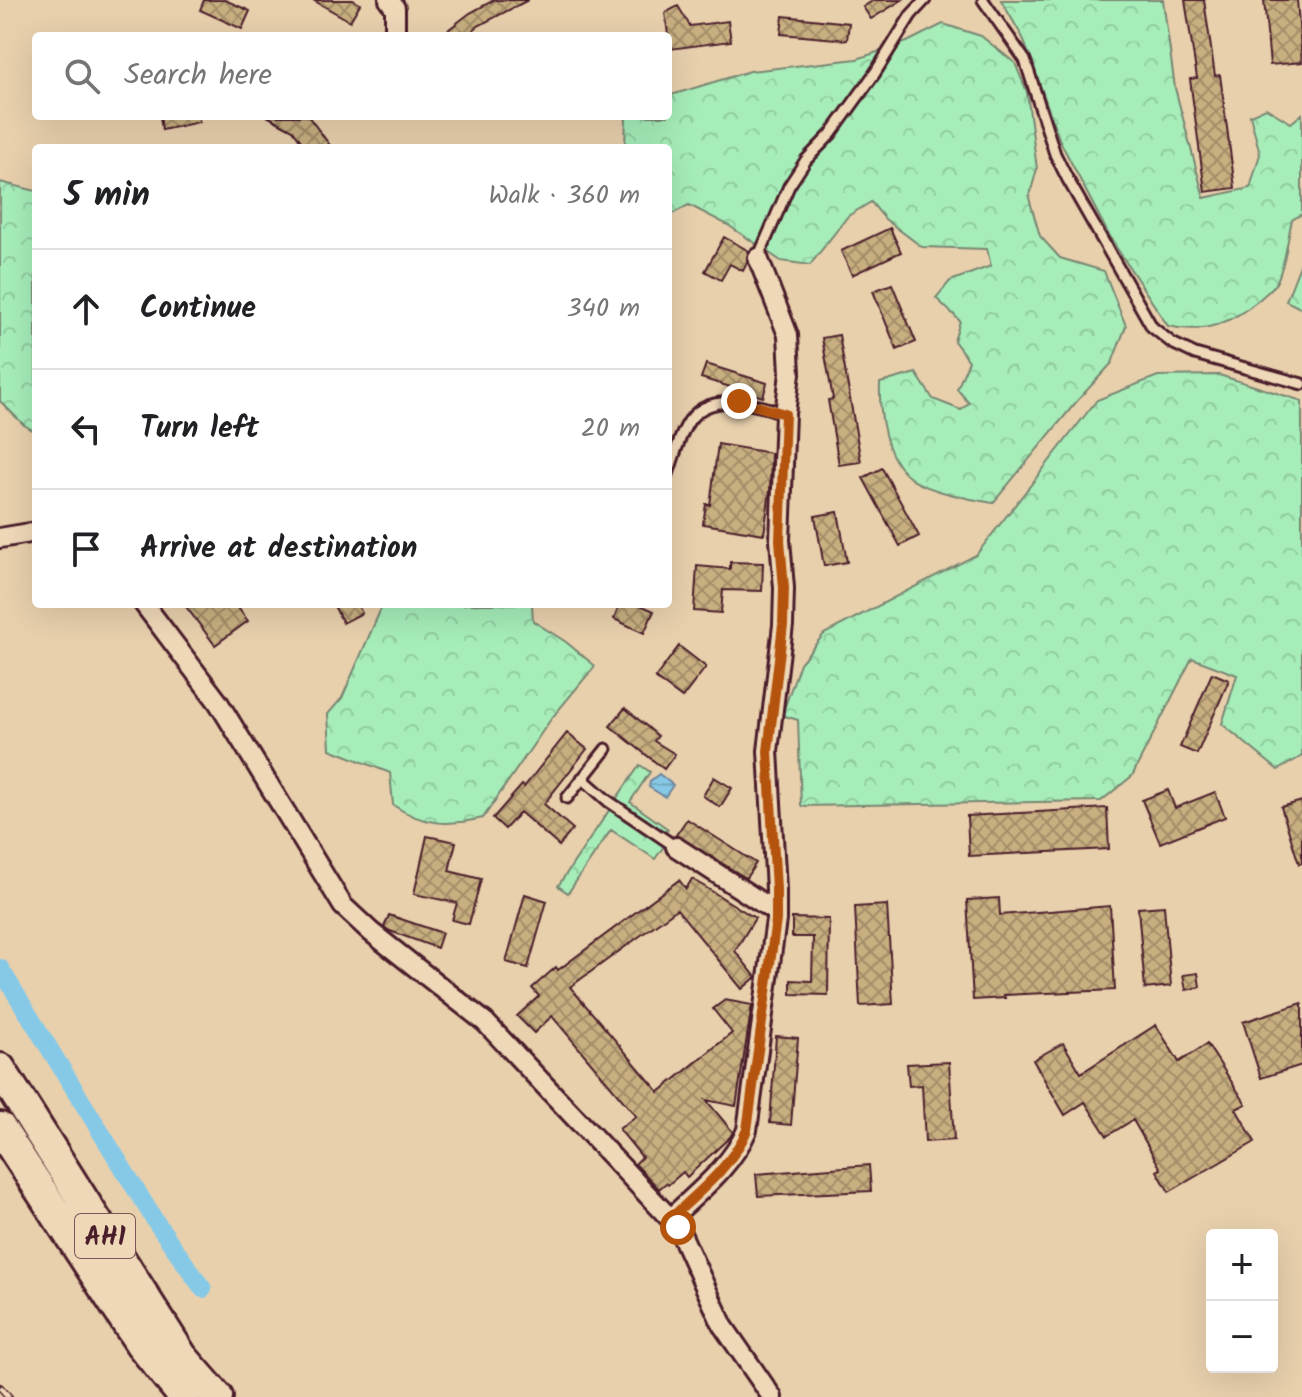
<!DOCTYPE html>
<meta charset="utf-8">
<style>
:root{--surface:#fff;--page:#f6f6f6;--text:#202124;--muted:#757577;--line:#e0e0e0}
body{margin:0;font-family:Kalam,sans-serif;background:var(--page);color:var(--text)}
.controls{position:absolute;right:24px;bottom:24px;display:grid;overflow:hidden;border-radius:8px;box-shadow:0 8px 32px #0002}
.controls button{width:72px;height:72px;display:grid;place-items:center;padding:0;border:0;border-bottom:2px solid var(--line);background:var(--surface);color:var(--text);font:40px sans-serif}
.stop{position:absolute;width:24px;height:24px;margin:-18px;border:6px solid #b45309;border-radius:50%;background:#fff}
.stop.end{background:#b45309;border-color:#fff;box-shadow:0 2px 8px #0008}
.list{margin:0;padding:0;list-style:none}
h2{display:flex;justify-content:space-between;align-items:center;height:104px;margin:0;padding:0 32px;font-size:34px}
h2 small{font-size:26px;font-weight:400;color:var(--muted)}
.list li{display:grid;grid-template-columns:52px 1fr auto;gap:24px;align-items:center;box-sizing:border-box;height:120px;padding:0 32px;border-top:2px solid var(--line)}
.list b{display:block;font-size:30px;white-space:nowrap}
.list em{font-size:26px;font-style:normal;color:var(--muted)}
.icon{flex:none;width:44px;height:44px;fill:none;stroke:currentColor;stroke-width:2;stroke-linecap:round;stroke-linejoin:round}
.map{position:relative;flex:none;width:1302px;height:1397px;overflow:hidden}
.search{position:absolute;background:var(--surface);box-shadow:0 8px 32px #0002;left:32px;top:32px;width:640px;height:88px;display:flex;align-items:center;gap:20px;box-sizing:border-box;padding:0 28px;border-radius:8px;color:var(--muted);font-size:30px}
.panel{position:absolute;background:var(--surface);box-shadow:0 8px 32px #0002;left:32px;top:144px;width:640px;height:464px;border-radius:8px}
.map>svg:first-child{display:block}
</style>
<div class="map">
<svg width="1302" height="1397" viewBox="0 0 1302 1397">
<defs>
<pattern id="forest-crowns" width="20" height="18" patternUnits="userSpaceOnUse" patternTransform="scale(2)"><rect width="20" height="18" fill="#a6edb9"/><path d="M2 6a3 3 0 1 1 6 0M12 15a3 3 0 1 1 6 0" fill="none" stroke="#90cb9f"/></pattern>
<pattern id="water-rules" width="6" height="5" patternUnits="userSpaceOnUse" patternTransform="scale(2)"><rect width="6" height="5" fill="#86c9e7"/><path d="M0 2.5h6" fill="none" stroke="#75acc6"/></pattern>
<pattern id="building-cross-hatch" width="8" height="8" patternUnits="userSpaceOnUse" patternTransform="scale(2)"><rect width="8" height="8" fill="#c7af80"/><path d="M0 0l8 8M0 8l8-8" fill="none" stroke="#a48e69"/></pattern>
</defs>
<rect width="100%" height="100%" fill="#e8d0ad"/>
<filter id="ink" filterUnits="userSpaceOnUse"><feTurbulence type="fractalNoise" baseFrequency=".0125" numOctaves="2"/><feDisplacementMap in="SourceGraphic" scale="16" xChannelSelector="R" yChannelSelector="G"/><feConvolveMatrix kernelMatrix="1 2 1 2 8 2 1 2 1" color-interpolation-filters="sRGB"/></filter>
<g filter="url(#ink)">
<path fill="url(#forest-crowns)" stroke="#788672" stroke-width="2" d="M1001,0H1163L1175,88L1204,198L1250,188L1260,154L1250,115L1266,108L1291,123L1302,114V214L1292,220C1287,240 1286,262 1277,281C1274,288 1266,293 1260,299C1233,322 1204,335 1168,326L1112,241L1060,141L1023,38Z
M943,24L981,36L1015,63L1027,92L1037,169L1029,198L1040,236L1060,258L1104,271L1126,326L1112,363L1077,401L993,503C973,500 923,490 909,477C884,456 879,413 880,383L916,373L933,399L961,410L969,403L957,389L969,361L954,341L960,321L936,298L950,281L991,266L987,249L922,247L885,219L871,202L848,216L810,265L781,261L728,225L689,205L668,216V148H625L626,116H668V96L750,71L857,59L907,42Z
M0,182L36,191V432L24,425L0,401Z
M1302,260V309L1286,301Z
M1219,375L1302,401V756L1278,770L1222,724L1237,675L1192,658L1132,776L1101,801L801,806L798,720L782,715L800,663L824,634L976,555L1097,400L1158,376Z
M383,604H532L533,621L566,642L595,666L551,719L483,818C448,826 424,826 393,805L390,773L330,749L328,714L342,698Z
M640,765L650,772L630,802L668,829L663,836L614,802Z
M610,809L664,846L655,859L611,830L568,893L558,886Z"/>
<path fill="url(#water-rules)" stroke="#6e859c" stroke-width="2" d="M659,774L673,785L665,797L649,787L650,781Z"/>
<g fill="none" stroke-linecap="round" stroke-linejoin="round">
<path stroke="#86c9e7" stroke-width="18" d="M0,968L154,1219L203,1289"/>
</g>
<path fill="url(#building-cross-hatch)" stroke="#4a1f2b" stroke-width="2" d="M204,0H225L250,11L242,29L200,10Z
M313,0H353L360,4L350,21Z
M494,0H528L478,26L466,36H440L470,13Z
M874,0H902L871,19L863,7Z
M1185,0H1204L1215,76L1220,75L1235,188L1205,192L1190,79L1197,78Z
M1264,0H1297L1302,62L1270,65Z
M678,6L690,26L728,21L731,41L670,49L665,13Z
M783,16L849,23L847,40L781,34Z
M160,116H199V122L162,130Z
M267,116H308L332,148H306L293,130Z
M890,228L901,252L852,275L841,251Z
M724,237L749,251L747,263L743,271L730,264L721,280L705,271Z
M892,284L916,342L897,350L873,291Z
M839,335L861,462L839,465L828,400L833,399L822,338Z
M706,364L767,383L763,397L701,378Z
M718,444L771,453L770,490L764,534L703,524L706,504L710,505Z
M882,468L919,536L900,546L863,478Z
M838,512L847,562L824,566L815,516Z
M730,562L763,563L762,591L723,590L721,613L694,611L697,566L730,569Z
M184,604H235L248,621L215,645Z
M333,604H357L362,613L343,623Z
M620,604H638L654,611L644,633L614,619Z
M679,646L706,667L682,698L655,678Z
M1212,673L1229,680L1197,754L1180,747Z
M625,708L658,736L654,741L675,754L664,769L610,726Z
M567,733L587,749L544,804L573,829L559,846L520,812L505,829L493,818L522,785L524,787Z
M714,777L732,788L720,807L703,796Z
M1168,790L1175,808L1215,792L1225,817L1160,843L1142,800Z
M1302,801V863L1299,864L1281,807Z
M1107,808L1109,849L969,856L967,816Z
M687,819L756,863L746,878L676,835Z
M427,836L456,842L449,871L481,879L469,924L452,920L457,903L414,894Z
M692,879L755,918L735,951L756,977L742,989L677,909L570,987L659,1092L732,1033L713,1009L725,1000L752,1005L736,1106L706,1100L733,1132L730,1137L687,1177L683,1172L668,1185L666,1183L659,1189L635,1164L642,1157L619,1129L636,1116L552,1016L534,1033L517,1016L539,996L532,988L556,967L558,970L679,880L686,889Z
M525,894L547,901L528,968L506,962Z
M999,898L1000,915L1110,906L1115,990L1004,995L1005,998L973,1000L967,900Z
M887,905L893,1004L860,1006L855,907Z
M1164,906L1171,986L1145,989L1138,908Z
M389,915L442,933L437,948L390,931L384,927Z
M792,918L829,919L828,995L791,994V980L812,981L813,937H792Z
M1198,973L1200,987L1186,990L1183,975Z
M1302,1003V1065L1261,1078L1243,1022Z
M1156,1025L1179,1062L1207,1044L1246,1104L1236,1109L1255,1142L1169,1192L1157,1171L1161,1169L1133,1120L1107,1136L1085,1102L1065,1115L1033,1060L1063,1043L1081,1073Z
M776,1036L798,1038L791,1125L770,1123Z
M949,1062L954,1140L925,1142L922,1085L909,1086L907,1064Z
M869,1165L871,1191L758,1196L756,1174Z"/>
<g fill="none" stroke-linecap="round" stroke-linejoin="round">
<defs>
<path id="service" d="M983,0L1025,60L1055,154L1067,178L1152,327L1172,343L1195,354L1302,384
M758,258L789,186L806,160L831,134L875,73L911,15L925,0
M668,474C674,458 678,440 686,426C705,390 755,403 785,414
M582,778L608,801L676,847
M567,798L606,749"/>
<path id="minor" d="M389,0L395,8V36
M0,538L36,532
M144,604L218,702L343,906L371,932L485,1022L678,1227L723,1326L772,1397
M676,847L776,912
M671,1218C698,1192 732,1166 747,1130L776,920V889L768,751L783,625L784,588L780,540L785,414L790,373L788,335L758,258"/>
<path id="trunk" d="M0,1069L182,1357L217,1397
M0,1128L141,1344L184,1397"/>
</defs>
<use href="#service" stroke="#4a1f2b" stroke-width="15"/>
<use href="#minor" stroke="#4a1f2b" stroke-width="24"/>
<use href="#trunk" stroke="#4a1f2b" stroke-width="36"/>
<use href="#service" stroke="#efd8b8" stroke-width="9"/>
<use href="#minor" stroke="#efd8b8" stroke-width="18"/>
<use href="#trunk" stroke="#efd8b8" stroke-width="30"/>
<defs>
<path id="rail" d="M0,1387L9,1397"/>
</defs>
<use href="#rail" stroke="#4a1f2b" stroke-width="8"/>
<use href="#rail" stroke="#efd8b8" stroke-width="5" stroke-dasharray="15" stroke-linecap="butt"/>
</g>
</g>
<g fill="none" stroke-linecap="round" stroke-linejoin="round" filter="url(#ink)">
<path stroke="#b45309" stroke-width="10" d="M678,1227L671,1218C699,1192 732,1166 747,1130L776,920V889L768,751L783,625L784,588L780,540L785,414L739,401"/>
</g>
<g text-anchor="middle" stroke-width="7" stroke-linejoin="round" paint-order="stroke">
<rect fill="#efd8b8" stroke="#7c5655" stroke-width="2" x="75" y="1214" width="60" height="44" rx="6"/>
<g font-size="26" font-weight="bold" fill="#4a1f2b">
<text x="105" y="1245">AH1</text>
</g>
</g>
</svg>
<div class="controls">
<button>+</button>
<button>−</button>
</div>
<div class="stop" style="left:678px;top:1227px"></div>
<div class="stop end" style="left:739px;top:401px"></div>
<div class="search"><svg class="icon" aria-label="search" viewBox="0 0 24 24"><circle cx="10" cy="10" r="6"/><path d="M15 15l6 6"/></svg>Search here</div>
<section class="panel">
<h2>5 min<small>Walk · 360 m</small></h2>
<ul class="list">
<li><svg class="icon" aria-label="ahead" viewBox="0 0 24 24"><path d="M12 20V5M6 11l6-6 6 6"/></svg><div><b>Continue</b></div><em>340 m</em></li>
<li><svg class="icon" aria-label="left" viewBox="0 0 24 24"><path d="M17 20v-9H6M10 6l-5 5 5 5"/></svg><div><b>Turn left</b></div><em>20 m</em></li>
<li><svg class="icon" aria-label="arrive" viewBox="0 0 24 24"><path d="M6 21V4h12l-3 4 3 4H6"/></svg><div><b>Arrive at destination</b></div></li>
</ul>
</section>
</div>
